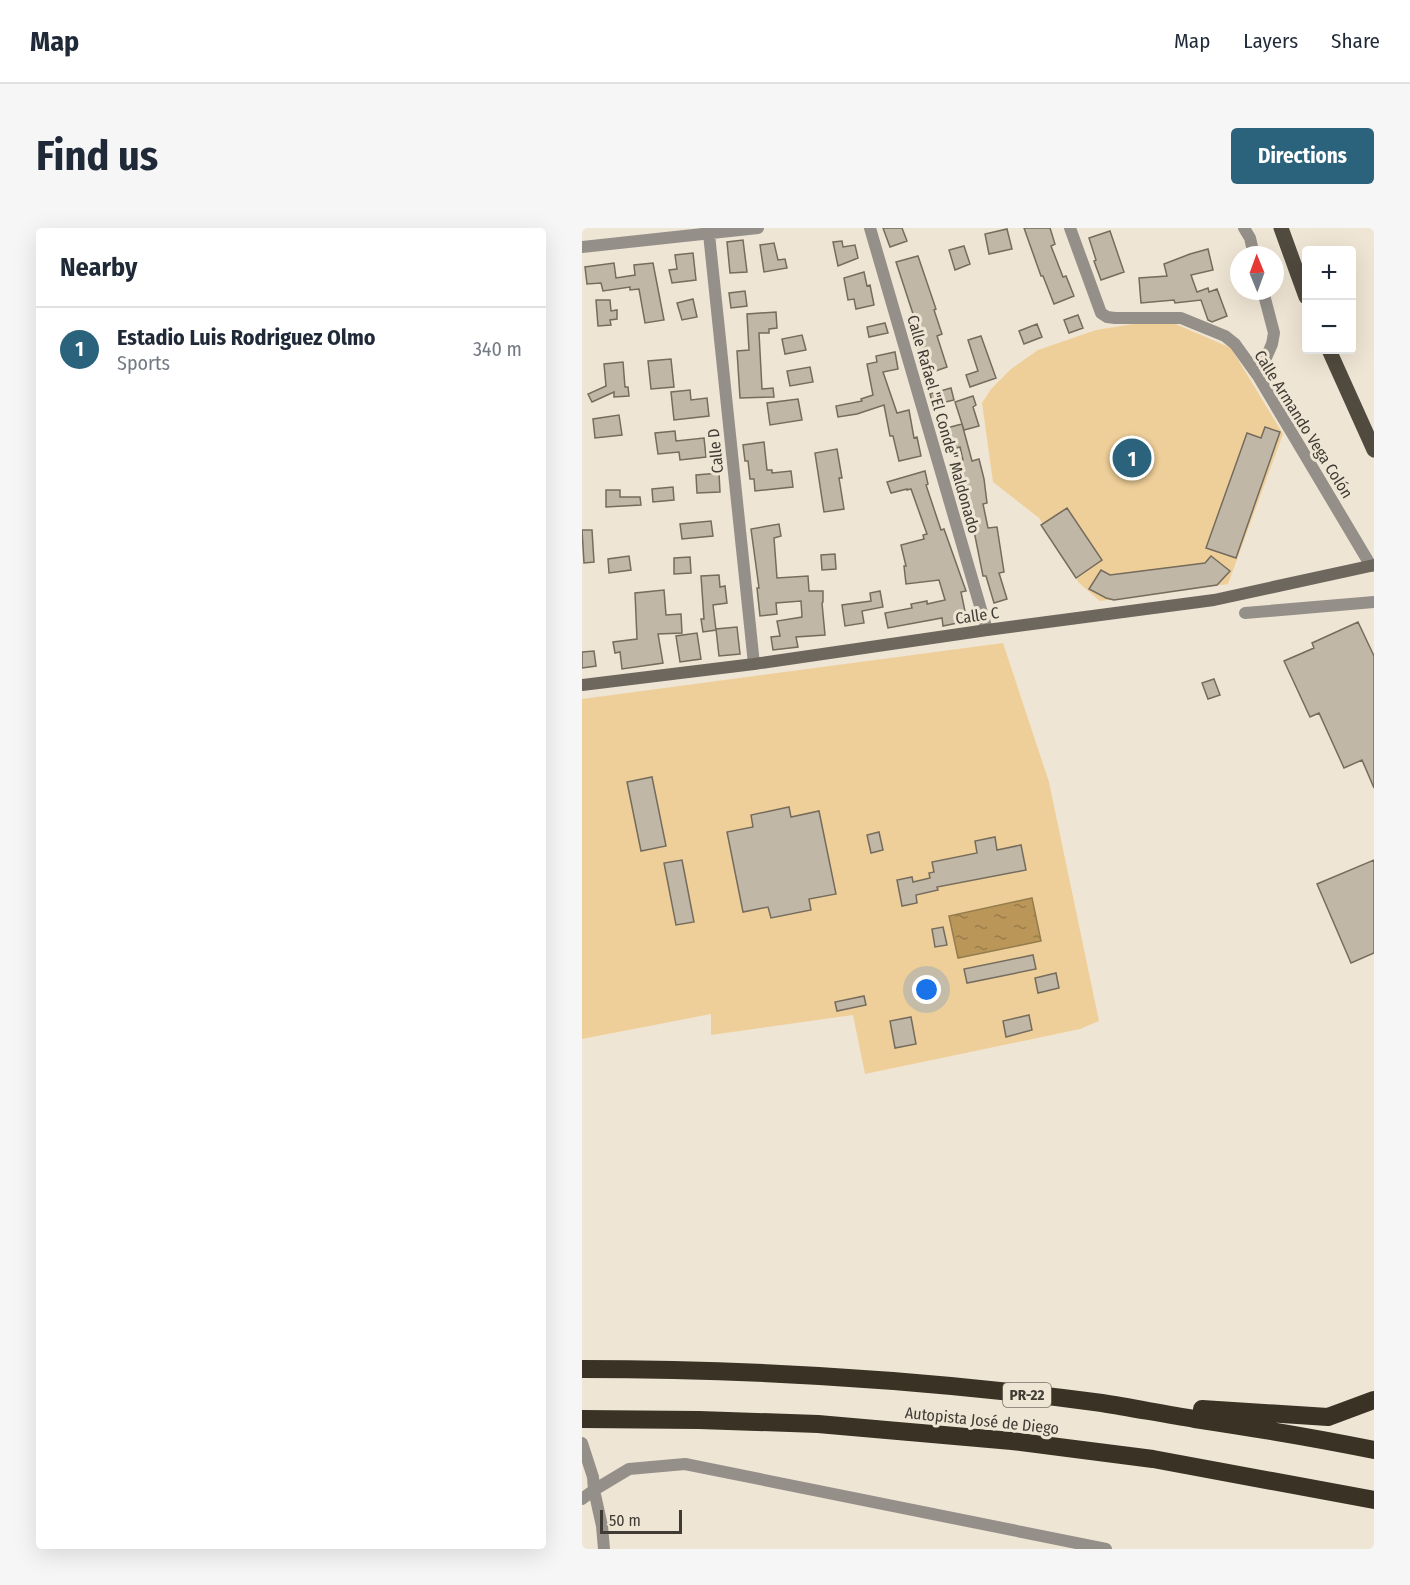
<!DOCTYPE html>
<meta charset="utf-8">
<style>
:root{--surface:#fff;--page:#f6f6f7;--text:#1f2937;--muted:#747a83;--line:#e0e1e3;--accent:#2b637d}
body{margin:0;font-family:"Fira Sans Condensed",sans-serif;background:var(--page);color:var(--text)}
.controls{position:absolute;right:18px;top:18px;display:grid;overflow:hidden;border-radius:6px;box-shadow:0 6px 24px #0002}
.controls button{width:54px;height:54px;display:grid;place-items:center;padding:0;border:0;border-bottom:2px solid var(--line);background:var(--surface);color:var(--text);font:30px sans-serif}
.compass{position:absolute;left:648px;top:18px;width:54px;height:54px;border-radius:50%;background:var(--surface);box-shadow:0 6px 24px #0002;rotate:359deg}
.scale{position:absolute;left:18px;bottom:15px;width:82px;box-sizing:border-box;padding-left:6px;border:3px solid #403c35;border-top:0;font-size:16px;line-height:21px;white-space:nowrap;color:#403c35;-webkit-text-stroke:4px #efe5d4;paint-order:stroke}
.you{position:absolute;left:345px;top:762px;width:21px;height:21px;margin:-15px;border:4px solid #fff;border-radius:50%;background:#1a73e8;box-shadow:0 0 0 9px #1a73e833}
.badge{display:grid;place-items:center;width:39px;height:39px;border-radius:50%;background:var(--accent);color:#fff;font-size:20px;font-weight:700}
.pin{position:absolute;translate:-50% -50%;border:3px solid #fff;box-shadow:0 2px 6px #0006}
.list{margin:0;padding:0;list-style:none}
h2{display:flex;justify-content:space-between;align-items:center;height:78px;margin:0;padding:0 24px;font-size:26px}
h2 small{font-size:20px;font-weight:400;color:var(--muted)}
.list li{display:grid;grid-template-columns:39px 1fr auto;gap:18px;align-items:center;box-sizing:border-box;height:84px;padding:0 24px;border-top:2px solid var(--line)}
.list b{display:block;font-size:22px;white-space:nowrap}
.list p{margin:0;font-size:20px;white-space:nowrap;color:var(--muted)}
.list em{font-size:20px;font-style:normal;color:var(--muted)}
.map{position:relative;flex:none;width:792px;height:1321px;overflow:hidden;border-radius:6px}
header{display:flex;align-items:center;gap:36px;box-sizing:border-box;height:84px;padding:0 30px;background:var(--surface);border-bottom:2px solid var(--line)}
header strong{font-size:28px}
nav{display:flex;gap:33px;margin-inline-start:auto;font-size:21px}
.intro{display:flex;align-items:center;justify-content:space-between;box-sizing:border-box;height:144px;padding:0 36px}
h1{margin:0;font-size:42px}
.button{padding:15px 27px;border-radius:6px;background:var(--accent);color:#fff;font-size:21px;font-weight:700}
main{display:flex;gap:36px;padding:0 36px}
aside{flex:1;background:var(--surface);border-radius:6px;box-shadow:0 6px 24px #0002}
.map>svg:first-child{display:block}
</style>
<header>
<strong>Map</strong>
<nav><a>Map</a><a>Layers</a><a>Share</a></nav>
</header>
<div class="intro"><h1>Find us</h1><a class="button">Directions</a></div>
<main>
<aside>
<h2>Nearby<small></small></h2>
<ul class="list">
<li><span class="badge">1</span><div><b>Estadio Luis Rodriguez Olmo</b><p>Sports</p></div><em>340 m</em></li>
</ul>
</aside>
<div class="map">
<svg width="792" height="1321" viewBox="0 0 792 1321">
<defs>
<pattern id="water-ripples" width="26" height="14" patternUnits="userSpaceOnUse" patternTransform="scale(1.5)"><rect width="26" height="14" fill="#ba9759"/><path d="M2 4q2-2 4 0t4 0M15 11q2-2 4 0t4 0" fill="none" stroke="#997c4a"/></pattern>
</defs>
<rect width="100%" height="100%" fill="#efe5d4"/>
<path fill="#efcf99" d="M589,94L649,120L701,206L646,356L518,373L497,355L457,290L411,254L400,175L409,161L429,141L456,122L514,102L551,96Z
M421,415L467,554L517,793L498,801L283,846L271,787L129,807V786L0,811V471Z"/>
<path fill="url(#water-ripples)" stroke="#957c4e" stroke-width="1.5" d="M450,670L459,713L376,730L367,688Z"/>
<path fill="#c0b7a7" stroke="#756c5d" stroke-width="1.5" d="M301,0H320L325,13L308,19Z
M442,0H468L473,16L469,18L481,49L484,48L492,68L472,76L461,48H459Z
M425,1L430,21L407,26L403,6Z
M528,3L542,44L519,52L512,33L514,32L507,10Z
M161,12L165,44L148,45L145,14Z
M260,13L261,19L273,17L276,30L256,38L251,14Z
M192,15L196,32L203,31L205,40L182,44L178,17Z
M382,18L388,36L373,42L367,22Z
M626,21L631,42L609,47L615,64L626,60L627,64L635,61L645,88L630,94L626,92L619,72L593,75L592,72L559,75L557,50L585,48L582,36L608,26Z
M111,25L114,52L90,55L87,42L95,41L93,27Z
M336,28L354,81L352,82L360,106L355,108L365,139L342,147L335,124L337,123L328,96L334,95L314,34Z
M32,35L34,50L53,47L52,37L71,35L82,92L63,95L57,61L48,62V59L21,63L19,55L5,56L3,39Z
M282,44L285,58L288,57L292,77L274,81L272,71L266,72L262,50Z
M163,63L165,78L149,80L147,65Z
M111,71L115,89L100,92L95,75Z
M14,72H28L29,83L35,82V91L28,92L29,97L16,98Z
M194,84L195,100L187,101V105H177L180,161L191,160L192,169L158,170L155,123L167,122L165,86Z
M496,87L501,100L487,105L482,92Z
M303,95L306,105L287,109L285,99Z
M455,96L460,109L442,116L437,103Z
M220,107L224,122L203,126L200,111Z
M399,108L414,150L388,159L384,147L396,143L386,112Z
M313,124L316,141L301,144L315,185L327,182L332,210L335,209L339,228L317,233L311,208H308L302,177L275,186L256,189L254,178L280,173L279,171L291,167L285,136L295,134L294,128Z
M89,131L92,159L69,161L66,133Z
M41,134L43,159H46L47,168L32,169V164L10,174L6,166L24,158L22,136Z
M228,139L231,154L208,158L205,143Z
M369,160L372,172L351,177L348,166Z
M108,162L109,172L125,170L127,188L92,192L89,164Z
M391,168L394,177L391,179L397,198L382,202L373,174Z
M216,171L220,192L188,197L185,175Z
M37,187L40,207L13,210L11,191Z
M380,196L390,233L397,231L402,251L405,275L401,276L406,300L415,299L422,344L417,345L425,371L412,375L404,348H401L387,278L382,279L372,235L381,232L378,219L363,223L357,202Z
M683,199L698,204L654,330L624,320L665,205L679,210Z
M93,203L94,213L122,210L124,229L98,232L97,224L76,226L73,205Z
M182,214L185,242H190V245L209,243L211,259L173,263L172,251H168L166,233H163L161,217Z
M255,221L260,250H257L262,281L242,284L233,225Z
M343,243L346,256L344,257L359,302L362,301L384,363L379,364L385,393L361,398L360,390L306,400L303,385L330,380L329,376L345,373V376L363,372L357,352L324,356L322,338H324L319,317L342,311L341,307L345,306L329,261L325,262V261L309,265L305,254Z
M137,245L138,264L115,265L114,247Z
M91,259L92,272L71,274L70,261Z
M24,262H38V269H58L59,277L24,279Z
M485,280L520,332L494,350L459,297Z
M129,293L131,308L100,311L98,296Z
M197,296L199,308L192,310L195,350L226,348L227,363H241V374L240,375L243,407L214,409L216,419L191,422L189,409L198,408L195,393L220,389L219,373L194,375L195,386L178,388L175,360H177L169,301Z
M0,302H10L12,334L2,335Z
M253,326L254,341L240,342L239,327Z
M47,328L49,342L27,345L26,331Z
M629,328L648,343L635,357L532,372L524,370L507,361L519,342L528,347L623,335Z
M108,329L109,345L92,346V330Z
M137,347L138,359L143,358L145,375L131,377L134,402L121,404L119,391H122L119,348Z
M82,362L84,387L99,386L100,405L76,406L81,435L40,441L38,424L33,425L31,414L55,411L53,365Z
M298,363L301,379L280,383L282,395L263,398L260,377L289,373L288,365Z
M776,394L792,428V560L780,532L762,540L737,485L728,489L702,433L732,420L730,415Z
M155,399L158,426L137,428L134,401Z
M115,405L119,431L98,434L94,408Z
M12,423L14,438L0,440V424Z
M632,451L638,467L626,471L620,455Z
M70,549L84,618L59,623L45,554Z
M207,579L209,589L237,583L254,666L227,671L229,682L189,690L186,679L161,684L145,604L171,599L169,587Z
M297,604L301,622L289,625L285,607Z
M413,609L415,622L439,617L444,642L355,659L356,662L334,667L335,675L320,678L315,652L330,649L331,654L348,650L347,645L352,644L350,634L395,625L393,613Z
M100,632L112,694L94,697L82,635Z
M792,632V725L769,735L735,656Z
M361,699L365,717L353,719L350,701Z
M451,727L454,741L385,755L382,741Z
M474,745L477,760L456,765L453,750Z
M282,768L284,777L255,783L253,774Z
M447,787L450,802L424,809L421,793Z
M329,789L334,816L313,820L308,793Z"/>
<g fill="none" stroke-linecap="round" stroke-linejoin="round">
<path stroke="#949089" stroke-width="12" d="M288,0L405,402
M488,0L519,85L525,89L533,90H599L643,108L653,116L676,148L789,338
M662,0L668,10L672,27
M127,6L172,436
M0,19L176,0
M676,148L690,116L692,105L681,63
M663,385L792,374
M0,1215L11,1249L12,1262L20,1298L22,1321
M0,1271L12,1262L47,1241L103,1236L524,1321"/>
<path stroke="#6d675d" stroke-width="12" d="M0,457L172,436L405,402L632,372L792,337"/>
<path stroke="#514a3e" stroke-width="15" d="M699,0L724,69
M747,122L792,222"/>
<path stroke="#3a3225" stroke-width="18" d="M0,1141C174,1141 347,1152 520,1175C551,1180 582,1186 613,1191C673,1200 733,1210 792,1222
M620,1181L746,1189L792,1172
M0,1191L117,1192L236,1196L430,1213L571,1231L792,1272"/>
</g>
<g text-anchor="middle" stroke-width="6" stroke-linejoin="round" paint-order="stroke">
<rect fill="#efe5d4" stroke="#746f65" stroke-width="1.5" x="421" y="1155" width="48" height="24" rx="4.5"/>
<g font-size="15" font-weight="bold" fill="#403c35">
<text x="445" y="1172">PR-22</text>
</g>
<g font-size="16" fill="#403c35" stroke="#efe5d4">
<text transform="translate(362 196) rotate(74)" y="6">Calle Rafael "El Conde" Maldonado</text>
<text transform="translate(722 196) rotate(58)" y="6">Calle Armando Vega Colón</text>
<text transform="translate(133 223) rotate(-96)" y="6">Calle D</text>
<text transform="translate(395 387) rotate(-8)" y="6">Calle C</text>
<text transform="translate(400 1192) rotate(6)" y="6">Autopista José de Diego</text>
</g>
</g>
</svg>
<div class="controls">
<button>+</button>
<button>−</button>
</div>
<svg class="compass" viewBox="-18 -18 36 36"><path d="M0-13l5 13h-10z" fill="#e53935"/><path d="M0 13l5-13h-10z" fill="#747a83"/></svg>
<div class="scale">50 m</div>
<div class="you"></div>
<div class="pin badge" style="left:550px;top:230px">1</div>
</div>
</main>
